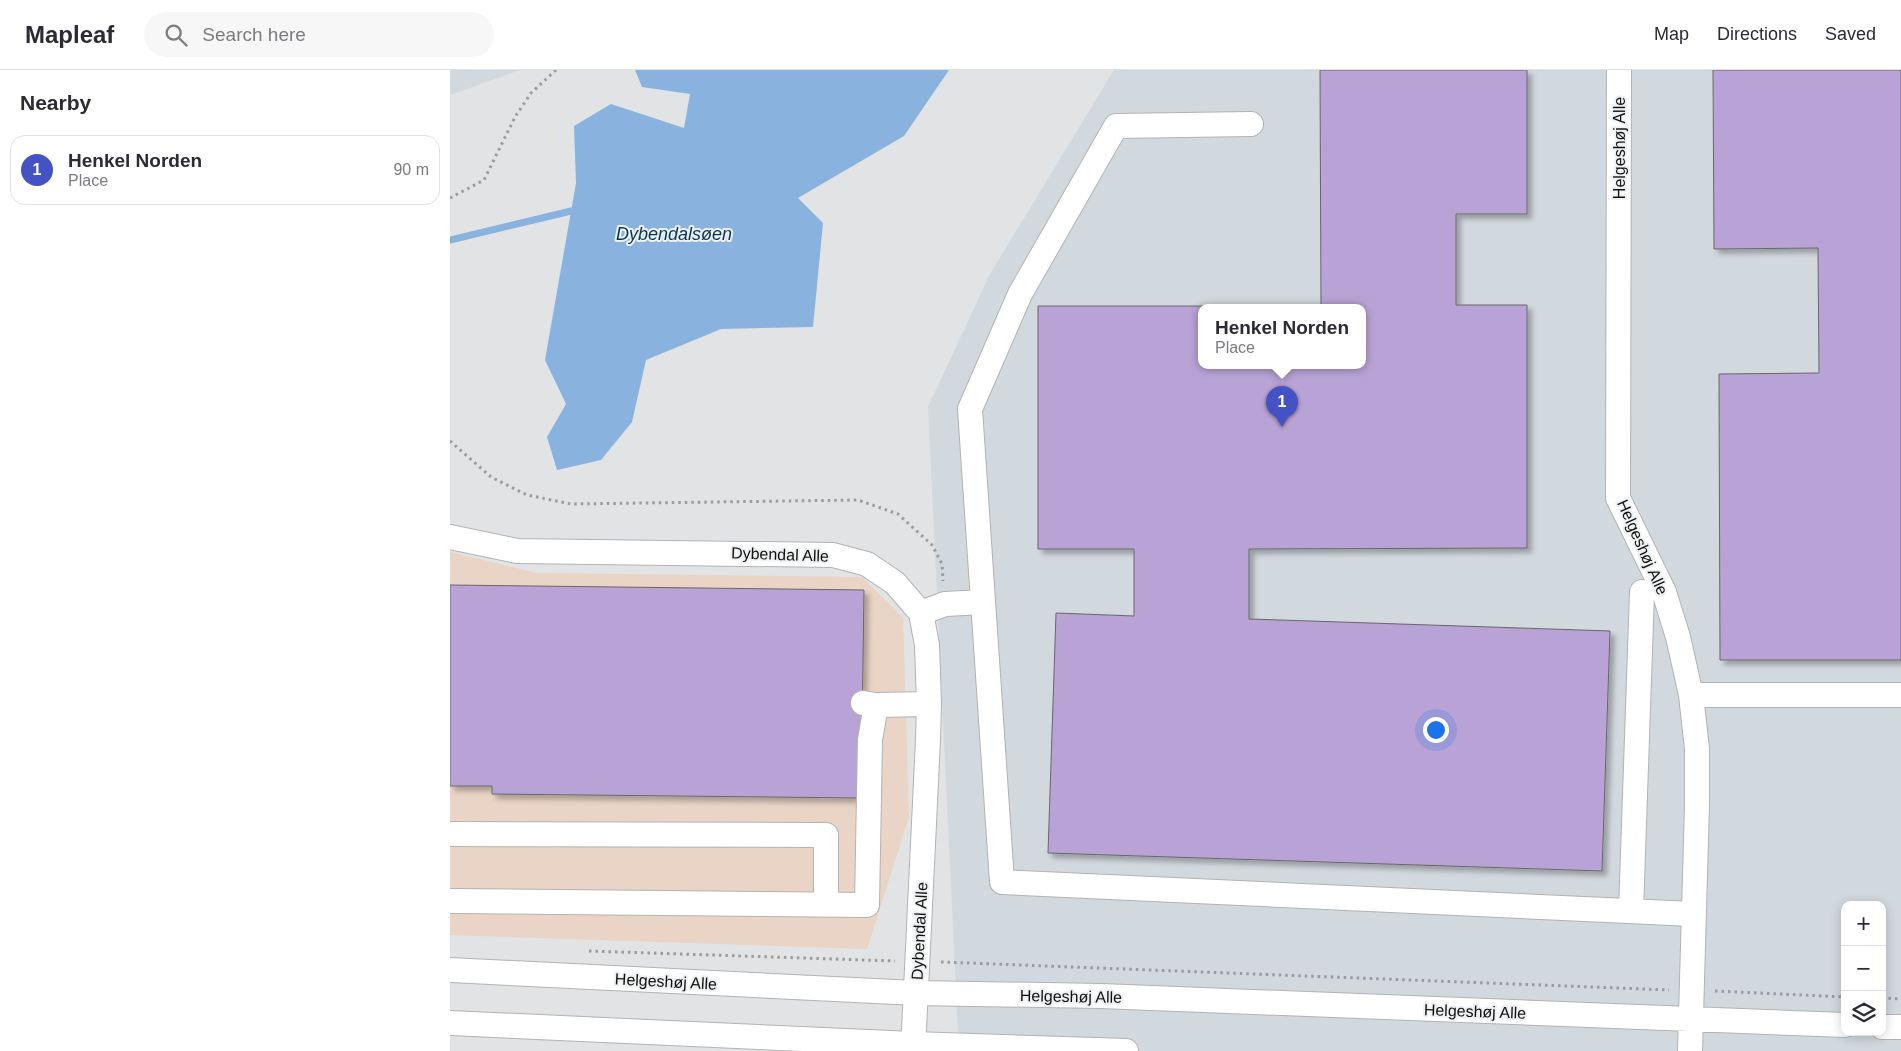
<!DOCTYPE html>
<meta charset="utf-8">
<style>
:root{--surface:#fff;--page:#f7f7f7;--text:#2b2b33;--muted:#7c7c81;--line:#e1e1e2;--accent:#4552c6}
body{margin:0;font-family:Helvetica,sans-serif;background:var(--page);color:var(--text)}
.controls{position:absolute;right:15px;bottom:15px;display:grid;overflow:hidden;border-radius:10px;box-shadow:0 2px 12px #0003}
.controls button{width:45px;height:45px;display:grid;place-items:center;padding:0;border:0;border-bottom:1px solid var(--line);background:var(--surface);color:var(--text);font:25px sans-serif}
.you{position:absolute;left:985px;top:659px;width:18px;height:18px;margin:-12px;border:4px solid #fff;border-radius:50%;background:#1a73e8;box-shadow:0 0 0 8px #1a73e833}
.badge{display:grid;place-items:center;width:32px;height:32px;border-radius:50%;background:var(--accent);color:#fff;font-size:16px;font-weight:700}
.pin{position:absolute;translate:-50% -41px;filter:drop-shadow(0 1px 2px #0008)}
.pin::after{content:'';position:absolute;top:26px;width:18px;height:15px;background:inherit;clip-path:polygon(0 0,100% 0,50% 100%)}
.popup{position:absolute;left:748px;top:234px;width:168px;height:65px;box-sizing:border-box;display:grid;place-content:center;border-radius:10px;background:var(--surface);filter:drop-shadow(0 1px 4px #0005);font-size:16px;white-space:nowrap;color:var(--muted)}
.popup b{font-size:19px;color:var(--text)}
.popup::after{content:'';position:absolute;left:50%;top:100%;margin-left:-10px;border:10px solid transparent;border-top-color:var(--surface)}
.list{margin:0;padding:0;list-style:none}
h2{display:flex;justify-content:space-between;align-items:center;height:65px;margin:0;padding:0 20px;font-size:21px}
h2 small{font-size:16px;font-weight:400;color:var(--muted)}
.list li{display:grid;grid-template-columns:32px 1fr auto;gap:15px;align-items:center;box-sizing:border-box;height:70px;margin:0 10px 10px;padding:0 10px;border:1px solid var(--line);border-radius:15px}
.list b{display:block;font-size:19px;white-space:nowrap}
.list p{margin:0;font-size:16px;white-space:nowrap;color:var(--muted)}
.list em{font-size:16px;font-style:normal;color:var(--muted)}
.icon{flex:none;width:28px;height:28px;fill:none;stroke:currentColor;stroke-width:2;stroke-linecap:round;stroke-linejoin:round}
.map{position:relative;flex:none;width:1451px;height:981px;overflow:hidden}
header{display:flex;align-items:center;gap:30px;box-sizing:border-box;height:70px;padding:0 25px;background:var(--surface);border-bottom:1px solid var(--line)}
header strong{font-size:24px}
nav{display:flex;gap:28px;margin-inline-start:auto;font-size:18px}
.search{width:350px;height:45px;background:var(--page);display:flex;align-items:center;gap:12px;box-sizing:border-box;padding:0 18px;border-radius:28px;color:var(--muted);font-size:19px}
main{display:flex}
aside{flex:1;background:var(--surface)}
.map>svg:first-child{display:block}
</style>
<header>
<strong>Mapleaf</strong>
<div class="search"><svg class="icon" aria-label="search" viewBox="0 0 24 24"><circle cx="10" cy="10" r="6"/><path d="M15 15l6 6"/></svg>Search here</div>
<nav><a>Map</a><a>Directions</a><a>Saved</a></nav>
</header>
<main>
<aside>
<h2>Nearby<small></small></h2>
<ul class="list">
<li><span class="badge">1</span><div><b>Henkel Norden</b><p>Place</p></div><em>90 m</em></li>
</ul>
</aside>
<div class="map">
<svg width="1451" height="981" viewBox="0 0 1451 981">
<defs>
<filter id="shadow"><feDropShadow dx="4.5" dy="4.5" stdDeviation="2.5" flood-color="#0004"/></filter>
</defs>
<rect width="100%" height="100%" fill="#e1e3e4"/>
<path fill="#e9d4c6" d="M0,482L87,503L412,507L453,548L459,747L417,879L0,865Z"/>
<path fill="#d1d8de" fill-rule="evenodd" d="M0,0H70L0,25Z
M664,0H1451V981H509L478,337L540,204ZM752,238H912V296H752ZM1395,835H1432V962H1395Z"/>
<path fill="#89b3de" d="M185,0H499L454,66L348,128L373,153L363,257L271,259L196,290L182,352L151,390L107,400L97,367L116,334L95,290L126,113L124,56L161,34L234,58L240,24L192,17Z"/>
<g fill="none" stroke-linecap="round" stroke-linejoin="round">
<path stroke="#89b3de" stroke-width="7" d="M0,170L121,141"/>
</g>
<path fill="#b9a3d6" stroke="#686869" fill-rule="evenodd" filter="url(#shadow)" d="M870,0H1077V144H1006V235H1077V478L799,479V549L1160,561L1152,801L598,783L606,543L684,546V479H588V236H871ZM752,238H912V296H752Z
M1263,0H1451V590H1270L1269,304L1369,303L1368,178L1264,179Z
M0,515L414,520L411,728L42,724V716H0Z"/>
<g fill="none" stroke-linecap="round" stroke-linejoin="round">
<defs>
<path id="minor" d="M1169,0L1168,428L1214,522L1228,567L1241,625L1247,679V735L1240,981
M801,54L666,56L570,224L520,339L552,812L1243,844
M0,467L67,481L383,485L417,494L445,513L471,543L477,575L479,634L478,670L463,981
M471,543L495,534L533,532
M1241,625H1451
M413,633L426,635L479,634
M0,764L376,765V834
M0,831L417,835L420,670L426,635
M1181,841L1192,522
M0,900L466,923L651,926L1395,955
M0,953L463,974L676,981
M1432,957H1451"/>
</defs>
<use href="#minor" stroke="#b2b3b4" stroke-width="26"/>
<path stroke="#9a9b9c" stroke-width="3" stroke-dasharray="2.5 4" stroke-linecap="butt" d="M0,128L34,110L65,47L81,23L106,0
M0,371L41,407L77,425L121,434L408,430L448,444L482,475L492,494L493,511
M139,881L445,891
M491,892L1219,920
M1265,921L1395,927
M1432,928L1451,929"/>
<use href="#minor" stroke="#fff" stroke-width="24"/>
</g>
<g text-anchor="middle" stroke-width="4" stroke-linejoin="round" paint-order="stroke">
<g font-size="16" fill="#101111" stroke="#eff0f1">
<text transform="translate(1169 78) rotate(-90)" y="6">Helgeshøj Alle</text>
<text transform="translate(1193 477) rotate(66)" y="6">Helgeshøj Alle</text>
<text transform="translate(330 484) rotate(2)" y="6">Dybendal Alle</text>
<text transform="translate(469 861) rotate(-87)" y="6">Dybendal Alle</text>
<text transform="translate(216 911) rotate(3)" y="6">Helgeshøj Alle</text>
<text transform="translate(621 926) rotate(1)" y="6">Helgeshøj Alle</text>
<text transform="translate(1025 941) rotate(2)" y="6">Helgeshøj Alle</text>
</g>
<g font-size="18" font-style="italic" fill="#04355c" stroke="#eff0f1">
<text x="224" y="170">Dybendalsøen</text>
</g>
</g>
</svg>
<div class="controls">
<button>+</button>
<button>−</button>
<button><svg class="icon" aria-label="layers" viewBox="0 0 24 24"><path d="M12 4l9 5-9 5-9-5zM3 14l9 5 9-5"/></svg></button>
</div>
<div class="you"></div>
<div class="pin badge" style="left:832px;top:357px">1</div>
<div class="popup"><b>Henkel Norden</b>Place</div>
</div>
</main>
